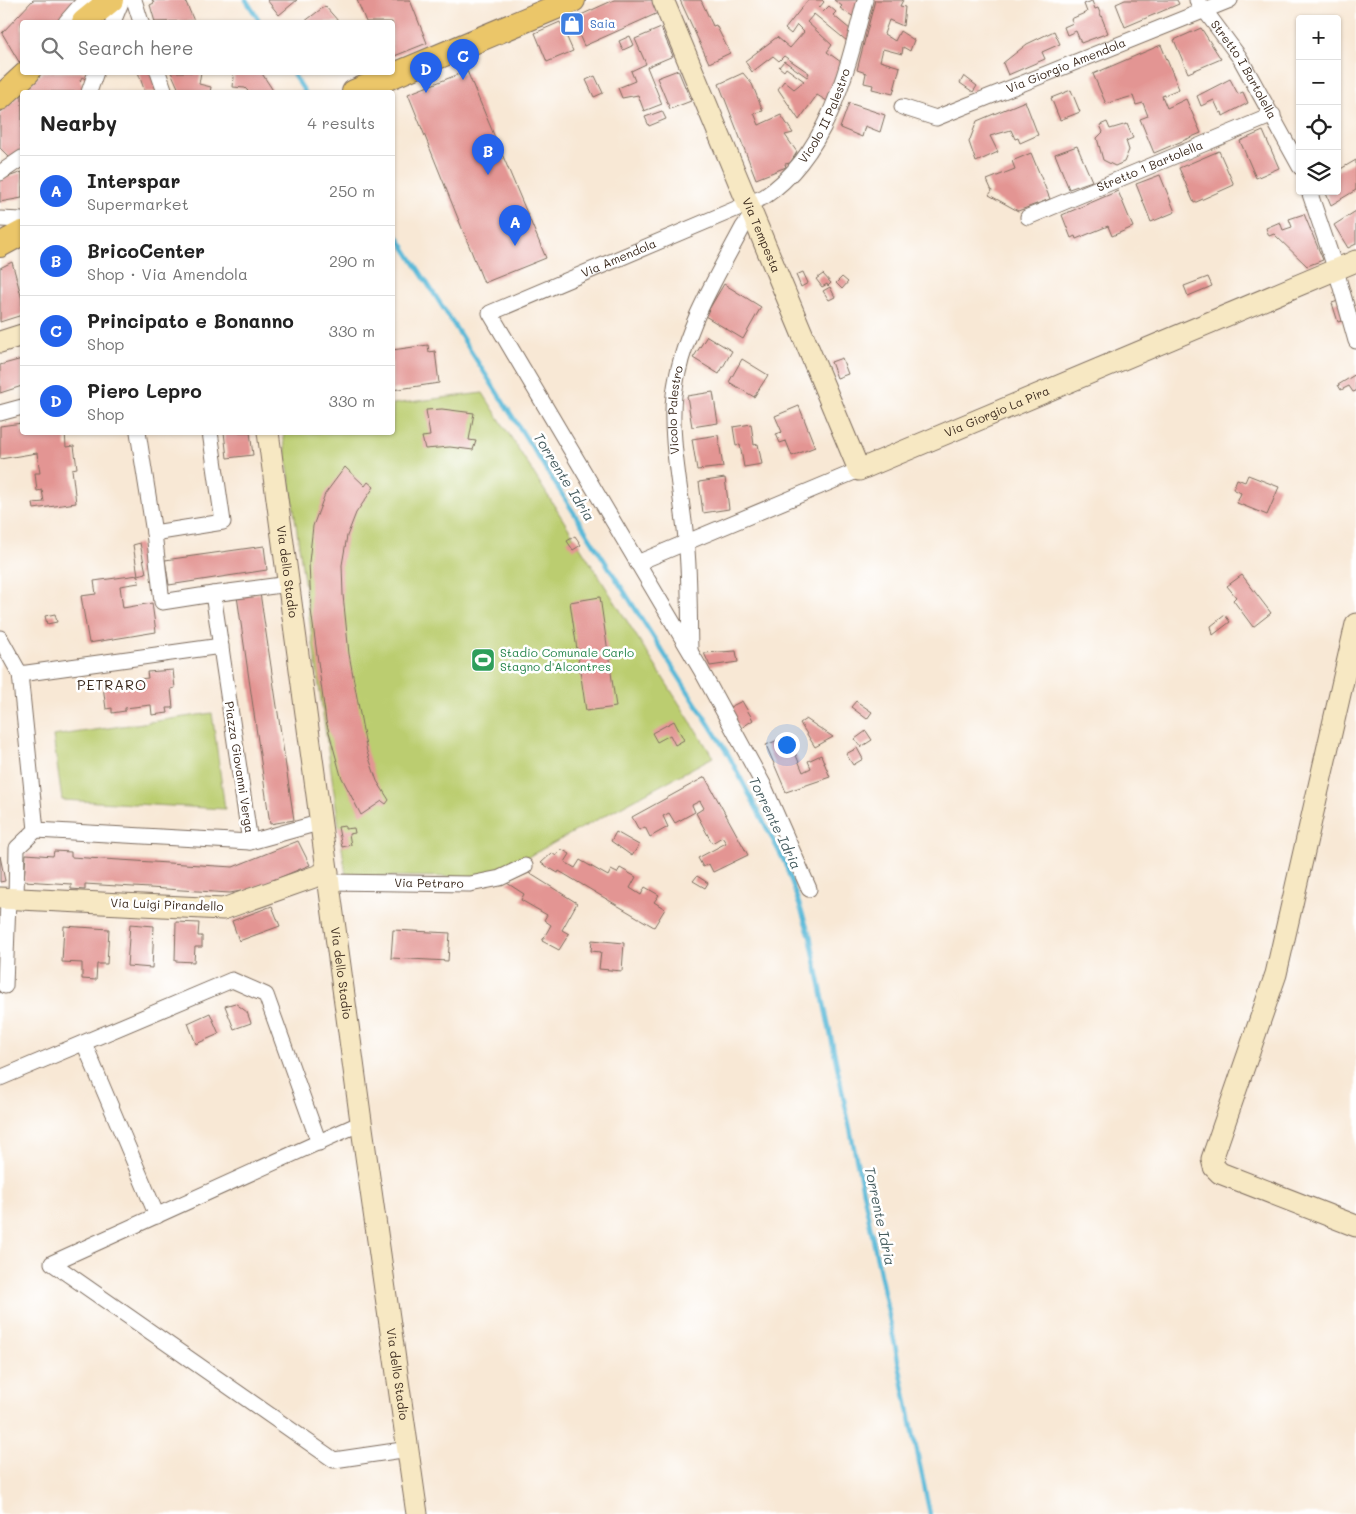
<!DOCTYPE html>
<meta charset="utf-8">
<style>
:root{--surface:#fff;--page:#f2f2f2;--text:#222;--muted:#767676;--line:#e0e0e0;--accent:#2563eb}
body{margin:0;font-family:Mali,sans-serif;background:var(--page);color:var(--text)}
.controls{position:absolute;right:15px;top:15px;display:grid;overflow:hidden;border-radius:5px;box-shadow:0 1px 4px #0004}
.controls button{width:45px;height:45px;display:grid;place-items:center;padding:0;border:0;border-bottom:1px solid var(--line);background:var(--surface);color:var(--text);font:25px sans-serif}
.you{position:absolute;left:786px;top:744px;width:18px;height:18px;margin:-12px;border:4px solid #fff;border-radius:50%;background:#1a73e8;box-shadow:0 0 0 8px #1a73e833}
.badge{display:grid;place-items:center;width:32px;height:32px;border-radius:50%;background:var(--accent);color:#fff;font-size:16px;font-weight:700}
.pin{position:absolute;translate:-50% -41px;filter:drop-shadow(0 1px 2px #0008)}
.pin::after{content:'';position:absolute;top:26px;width:18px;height:15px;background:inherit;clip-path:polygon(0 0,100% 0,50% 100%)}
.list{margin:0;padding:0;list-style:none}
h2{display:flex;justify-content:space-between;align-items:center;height:65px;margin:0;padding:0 20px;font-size:21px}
h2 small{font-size:16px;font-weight:400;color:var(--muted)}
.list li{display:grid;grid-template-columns:32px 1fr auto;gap:15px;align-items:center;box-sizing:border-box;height:70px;padding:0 20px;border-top:1px solid var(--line)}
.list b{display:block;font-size:19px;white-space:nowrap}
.list p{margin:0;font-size:16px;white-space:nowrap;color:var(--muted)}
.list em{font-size:16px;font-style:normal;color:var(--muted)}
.icon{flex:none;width:28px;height:28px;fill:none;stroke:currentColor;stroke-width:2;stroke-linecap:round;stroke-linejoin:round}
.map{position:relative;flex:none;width:1356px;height:1514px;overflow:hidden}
.search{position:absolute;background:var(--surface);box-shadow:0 1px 4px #0004;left:20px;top:20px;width:375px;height:55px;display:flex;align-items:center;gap:12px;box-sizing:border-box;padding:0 18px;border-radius:5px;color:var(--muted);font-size:19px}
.panel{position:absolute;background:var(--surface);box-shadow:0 1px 4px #0004;left:20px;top:90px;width:375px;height:345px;border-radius:5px}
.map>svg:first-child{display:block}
</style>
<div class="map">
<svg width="1356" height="1514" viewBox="0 0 1356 1514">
<rect width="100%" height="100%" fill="#fff"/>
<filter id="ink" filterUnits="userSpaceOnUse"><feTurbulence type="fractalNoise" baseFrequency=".02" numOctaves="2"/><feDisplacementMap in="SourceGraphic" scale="10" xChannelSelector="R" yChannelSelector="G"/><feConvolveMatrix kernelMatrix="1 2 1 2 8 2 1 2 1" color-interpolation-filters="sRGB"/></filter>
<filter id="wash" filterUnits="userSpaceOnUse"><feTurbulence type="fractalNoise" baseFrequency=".0096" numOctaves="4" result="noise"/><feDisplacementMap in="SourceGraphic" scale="20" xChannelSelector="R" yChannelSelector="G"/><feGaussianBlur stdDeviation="1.12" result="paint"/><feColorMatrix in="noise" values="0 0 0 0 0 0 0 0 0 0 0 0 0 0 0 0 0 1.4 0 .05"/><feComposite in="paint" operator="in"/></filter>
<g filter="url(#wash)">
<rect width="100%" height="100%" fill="#f8e8d5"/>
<path fill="#bbcd70" stroke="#7b7c47" d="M483,393L713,757L500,872L472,877L346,876L283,433L392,432L393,404Z
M212,713L225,809L62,800L53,736Z"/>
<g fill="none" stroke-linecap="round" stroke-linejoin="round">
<path stroke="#5ab9d8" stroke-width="4.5" d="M246,0L260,22
M292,72L305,92
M392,228L728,754L785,863L810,936L930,1514"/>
</g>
<g id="blocks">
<path fill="#e39593" d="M33,0H80L61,22H22V67L2,33Z
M152,0H185L194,21L155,22L150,5L154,3Z
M267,0H297L279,15Z
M357,0H410L427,43L392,57V22H366Z
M614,0H652L658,13L584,46L572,19Z
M680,0H701L713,26L716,25L730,53L709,63Z
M808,0H822L824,2L819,8L823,12L829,6L836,12L833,15L851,30L847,41L814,14L807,22L832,45L827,52L841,62L827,101L817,95L799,120L778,89L784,81L794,89L804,81L786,68L784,71L779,67L784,61L807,77L809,73L784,56L779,61L773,56L752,72L745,61L777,37L790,48L804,32L797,25L791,34L785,29Z
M834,0H861L857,19L840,8L842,6Z
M875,0H903L900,6L905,7L903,26L889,20L884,34L895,41L900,31L914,40L910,51L903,47L902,54L883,49L880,61L900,67L893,94L872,89L873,85L864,83L866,73L857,70Z
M1125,0H1177L1179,4L1125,27L1116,4Z
M1092,1L1095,9L1098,8L1108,33L1081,43L1076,31L1067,35L1064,27L1073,23L1071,19L1087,12L1084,4Z
M325,6L339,22H304Z
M560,22L573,51L547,62L535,33Z
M661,28L673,56L647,67L662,104L644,111L638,95L622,98L618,88L635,81L631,71L646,64L635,39Z
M1201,28L1221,59L1188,73L1174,40Z
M1054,31L1060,44L1042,52L1045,59L1008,75L1003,63L1027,44Z
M630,36L634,45L623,50L619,41Z
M1161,45L1179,89L1162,96L1167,108L1186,99L1201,133L1154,153L1140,119L1148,116L1143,103L1136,105L1133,96L1106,104L1093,74Z
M678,70L691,101L670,109L657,78Z
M467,71L546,258L484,283L408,94Z
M43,72H90L87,80L82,77L80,81L85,86L81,92H22V145L20,147L22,149L11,159L0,148V113Z
M138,72H153L160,92H145Z
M171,72H201L199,84L211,87L210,92H180Z
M231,72H261L274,92H249L245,88L233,87L234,77Z
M743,73L752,84L763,111L754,113L759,125L781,115L793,133L785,135L797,152L790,163L785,164L786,167L756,179L719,84Z
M595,76L603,93L594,97L586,80Z
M964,76L977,86L973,92L960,83Z
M1230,79L1238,94L1243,92L1248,103L1223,116L1222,112L1220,113L1214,100L1201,106L1197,96Z
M1071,90L1080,112L1060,120L1051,98Z
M1025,101L1038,135L1020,143L1018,138L1015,139L1011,130L990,136L998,152L976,162L969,142L977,121Z
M849,103L885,115L880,132L865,126L862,137L840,128Z
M662,111L666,119L649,126L645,117Z
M1107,122L1110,129L1127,124L1133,138L1126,141L1129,150L1124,162L1115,166L1103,160L1097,138L1103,132L1100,125Z
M1263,131L1279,168L1256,178L1240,141Z
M1077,146L1092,181L1069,189L1055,154Z
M1219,151L1234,185L1194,203L1179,168Z
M1031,153L1050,199L1018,211L989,195L992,191L987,180L1015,169L1012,161Z
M1356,160V190L1331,205L1325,191H1337V171Z
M22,172V198L0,202V180Z
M1160,175L1175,212L1151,222L1136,184Z
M1118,191L1133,227L1112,236L1108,226L1076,239L1075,236L1071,238L1062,215Z
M1356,211V244L1348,248L1334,225Z
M1304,214L1323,260L1307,266L1274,234L1269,236L1266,228L1280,222L1283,230L1292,227L1289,219Z
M12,262L22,299V315L0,322V268Z
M803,272L808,283L801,287L796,275Z
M823,274L831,283L828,286L827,284L822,287L816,279Z
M842,277L848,282L842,289L836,283Z
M1208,277L1212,286L1188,296L1184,286Z
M724,284L761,307L743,339L705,316Z
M830,287L835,297L829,300L823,291Z
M1341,300L1346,320L1338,322L1332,303Z
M707,336L732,351L719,374L693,358Z
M428,345L429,352L435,351L439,383L392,390V350Z
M842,358L848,374L837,378L831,362Z
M22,359V386L0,393V365Z
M742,359L768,375L754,397L729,382Z
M1356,374V391L1353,392L1349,386L1341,390L1338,385Z
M713,392L718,423L692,427L687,396Z
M799,406L815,447L792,456L786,441L780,443L776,434L782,432L775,416Z
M442,409L474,413L469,440L476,441L473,450L450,447L425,449L422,437L430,436L426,410Z
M22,423V432H65L66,447L74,446L77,468L72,469L76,503L34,509L33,503L44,502L42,490L37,491L35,473H40L37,453L0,459V426Z
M751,424L754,445L758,444L762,464L744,467L740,445L736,446L733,427Z
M224,432H250L253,455L227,458Z
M718,435L723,467L697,470L692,439Z
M345,467L365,486L368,482L374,487L356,513L347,536L342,565L343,595L349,654L367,752L377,781L389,800L386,804L382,801L361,815L341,776L326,721L311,610L309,562L313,526L325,494Z
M1248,475L1279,487L1267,515L1237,503L1241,493L1233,489L1237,479L1245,482Z
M725,478L729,509L703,513L699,482Z
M575,536L581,545L573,550L567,541Z
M140,543L146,573L138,575L133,545Z
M264,546L267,570L169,585L165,560Z
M138,575L139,583L120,586L123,608L152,603L156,632L89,643L81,596L96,594L94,581Z
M1242,575L1271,613L1253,627L1233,600L1236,597L1227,586Z
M260,593L294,820L270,824L237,596Z
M600,597L616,707L586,711L570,602Z
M55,614L57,622L47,624L45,616Z
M1225,615L1230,622L1213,635L1211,626Z
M736,651L738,662L710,666L704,653Z
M173,670L175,688L171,689L173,708H167L168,713L152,715L151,705L125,708V711L112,713V708L106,709L103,686L114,685L115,689L122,688V681L148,678L147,672Z
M742,701L753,720L740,729L728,708Z
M856,701L872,712L867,719L851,707Z
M806,719L833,737L815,747L800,723Z
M674,721L684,740L675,745L670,735L657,742L652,733Z
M866,731L872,740L861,747L855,739Z
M788,736L803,772L811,768L808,761L821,755L830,777L786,792L766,745Z
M857,748L863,759L853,765L846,754Z
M705,777L748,855L713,872L709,864L703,867L698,858L726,843L722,837L712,843L696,813L704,808L700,801L692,805L695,812L675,823L669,813L663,816L668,827L650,837L645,827L639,830L632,817Z
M345,826V829L354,828L355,833L349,834L351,845L342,847L338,827Z
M616,832L639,845L632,856L611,841Z
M298,841L310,865L252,889L230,893L85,884V890L71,889V884L24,881L26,854L53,856L54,851L71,852V857L233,867Z
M561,849L570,854L565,862L575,868L580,860L608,876L611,870L617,873L620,868L636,877L630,888L641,895L645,887L659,895L654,902L665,909L654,927L559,871L558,873L541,863L552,853L556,856Z
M0,856L5,881L0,882Z
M529,873L577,903L562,930L569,934L559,950L542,941L551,925L544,920L547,915L521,900L524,894L507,883Z
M697,876L708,883L705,888L693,881Z
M272,906L280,926L239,941L232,921Z
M176,922L199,923L198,936H202V947H195L194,962L175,961Z
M130,924L154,926L152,968L127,966Z
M64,926L109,929L107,964H97L96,980L82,979V963L62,962Z
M393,930L450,933L448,961L391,958Z
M592,940L624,943L622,971L599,969L601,952L591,951Z
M235,1003L247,1012L251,1023L234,1029L225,1006Z
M210,1013L219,1034L196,1044L188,1023Z"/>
</g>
</g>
<g filter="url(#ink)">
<use href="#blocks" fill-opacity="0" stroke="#7d6c5e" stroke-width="1"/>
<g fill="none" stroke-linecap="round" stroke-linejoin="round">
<defs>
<g id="street">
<path d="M134,0L141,22"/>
<path id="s1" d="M1197,0L1240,58L1300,167"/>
<path d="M66,22L85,0"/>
<path d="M113,22L122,0"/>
<path d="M158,72L165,92"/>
<path d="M89,92L96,72"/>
<path id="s2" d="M902,107L936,118L1230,0"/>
<path d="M0,173L22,158"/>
<path d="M1309,191L1336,270L1356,341"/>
<path id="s3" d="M1028,217L1273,115"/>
<path d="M0,219L22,220"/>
<path d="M0,413L22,407"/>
<path d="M138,432L154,533"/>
<path d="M637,563L859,470"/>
<path d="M213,594L289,584"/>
<path d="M0,638L20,674L36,830L250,842L213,594L162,602L154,533L223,522L210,432"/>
<path id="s4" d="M690,650C689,613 690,576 686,539C682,497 669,437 674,395C681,334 715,280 743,227L752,215"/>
<path d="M20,674L221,646"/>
<path d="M250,842L322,822"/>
<path id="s5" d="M330,882L470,884L500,878L525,866"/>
<path id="s6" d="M809,889L763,784L701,670L490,313L764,197C828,154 847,71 865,0"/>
<path d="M16,899L17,848L36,830"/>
<path d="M5,986L8,899"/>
<path d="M84,1043L157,1216"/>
<path d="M0,1078L232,980L266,995L319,1143"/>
<path d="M361,1123L52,1263L334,1460L409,1449"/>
</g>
<g id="secondary">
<path id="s7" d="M663,0L859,470L1356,261"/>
<path d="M0,342L22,335"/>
<path id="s8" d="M268,432L360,1114L417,1514"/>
<path d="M1356,624L1276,974L1212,1159L1214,1167L1220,1173L1356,1226"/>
<path d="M0,898L223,909L328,872"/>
</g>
<path id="primary" d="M84,22L111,0
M354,92L573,0
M0,98L28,72
M0,245L22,233"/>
</defs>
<use href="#street" stroke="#7d6c5e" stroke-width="17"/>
<use href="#secondary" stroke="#7d6c5e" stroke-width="23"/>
<use href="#primary" stroke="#7d6c5e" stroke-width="26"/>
<use href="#street" stroke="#fff" stroke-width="15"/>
<use href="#secondary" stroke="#f7e8c3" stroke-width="21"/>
<use href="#primary" stroke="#ebc669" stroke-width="24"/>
</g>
</g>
<defs>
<symbol id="shop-square" viewBox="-11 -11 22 22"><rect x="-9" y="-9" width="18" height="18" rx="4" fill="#3f7fe0" stroke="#fff"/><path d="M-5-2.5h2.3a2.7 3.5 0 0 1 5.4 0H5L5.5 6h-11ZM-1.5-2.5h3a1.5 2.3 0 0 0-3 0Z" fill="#fff"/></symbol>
<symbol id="stadium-square" viewBox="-11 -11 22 22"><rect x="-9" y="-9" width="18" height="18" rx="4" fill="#2e9e5b" stroke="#fff"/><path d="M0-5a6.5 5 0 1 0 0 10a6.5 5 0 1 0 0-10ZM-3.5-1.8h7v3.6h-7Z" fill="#fff"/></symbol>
</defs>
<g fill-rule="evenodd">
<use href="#shop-square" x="558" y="10" width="28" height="28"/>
<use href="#stadium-square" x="469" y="646" width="28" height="28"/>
</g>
<g text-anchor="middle" stroke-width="5" stroke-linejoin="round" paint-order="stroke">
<g font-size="12" fill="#366cbe" stroke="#fff" text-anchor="start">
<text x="590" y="28">Saia</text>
</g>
<g font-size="12" fill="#3b2a1e" stroke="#fff">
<text dy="4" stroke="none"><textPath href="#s2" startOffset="176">Via Giorgio Amendola</textPath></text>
<text dy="4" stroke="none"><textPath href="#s1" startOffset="84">Stretto I Bartolella</textPath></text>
<text dy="4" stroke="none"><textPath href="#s6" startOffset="1060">Vicolo II Palestro</textPath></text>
<text dy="4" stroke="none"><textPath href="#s3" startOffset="132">Stretto 1 Bartolella</textPath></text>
<text dy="4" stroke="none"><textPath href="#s7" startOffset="255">Via Tempesta</textPath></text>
<text dy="4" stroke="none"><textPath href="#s6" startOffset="799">Via Amendola</textPath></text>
<text dy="4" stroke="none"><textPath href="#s4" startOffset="241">Vicolo Palestro</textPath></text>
<text dy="4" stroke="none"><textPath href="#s7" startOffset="659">Via Giorgio La Pira</textPath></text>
<text dy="4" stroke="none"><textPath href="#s8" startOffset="141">Via dello Stadio</textPath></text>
<text transform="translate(239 767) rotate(81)" y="4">Piazza Giovanni Verga</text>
<text dy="4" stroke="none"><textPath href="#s5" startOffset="99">Via Petraro</textPath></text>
<text transform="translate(167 905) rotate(2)" y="4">Via Luigi Pirandello</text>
<text dy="4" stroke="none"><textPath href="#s8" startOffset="546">Via dello Stadio</textPath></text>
<text dy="4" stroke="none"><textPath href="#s8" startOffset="951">Via dello Stadio</textPath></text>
</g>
<g font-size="12" fill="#27864d" stroke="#fff" text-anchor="start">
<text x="500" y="657">Stadio Comunale Carlo<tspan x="500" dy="14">Stagno d'Alcontres</tspan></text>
</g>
<g font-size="14" font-style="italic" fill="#465c5f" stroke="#fff">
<text transform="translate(564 477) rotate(58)" y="5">Torrente Idria</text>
<text transform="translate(775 823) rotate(64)" y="5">Torrente Idria</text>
<text transform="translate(880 1216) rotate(78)" y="5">Torrente Idria</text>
</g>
<g font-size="14" letter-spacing="1" fill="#3b2a1e" stroke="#fff">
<text x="112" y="690">PETRARO</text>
</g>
</g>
</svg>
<div class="controls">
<button>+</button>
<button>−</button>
<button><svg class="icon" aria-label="locate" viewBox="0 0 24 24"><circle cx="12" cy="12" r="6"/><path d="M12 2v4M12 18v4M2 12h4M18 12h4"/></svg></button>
<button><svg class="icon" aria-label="layers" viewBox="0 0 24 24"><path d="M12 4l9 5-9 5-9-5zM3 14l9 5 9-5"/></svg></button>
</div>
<div class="you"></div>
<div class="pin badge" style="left:515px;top:246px">A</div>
<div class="pin badge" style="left:488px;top:175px">B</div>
<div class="pin badge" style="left:463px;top:80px">C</div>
<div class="pin badge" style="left:426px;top:93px">D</div>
<div class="search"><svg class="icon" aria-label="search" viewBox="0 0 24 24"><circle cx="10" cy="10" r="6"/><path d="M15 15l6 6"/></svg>Search here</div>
<section class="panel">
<h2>Nearby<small>4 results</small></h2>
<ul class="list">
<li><span class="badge">A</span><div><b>Interspar</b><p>Supermarket</p></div><em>250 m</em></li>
<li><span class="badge">B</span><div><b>BricoCenter</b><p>Shop · Via Amendola</p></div><em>290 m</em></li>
<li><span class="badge">C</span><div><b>Principato e Bonanno</b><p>Shop</p></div><em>330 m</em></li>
<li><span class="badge">D</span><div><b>Piero Lepro</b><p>Shop</p></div><em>330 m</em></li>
</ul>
</section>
</div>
